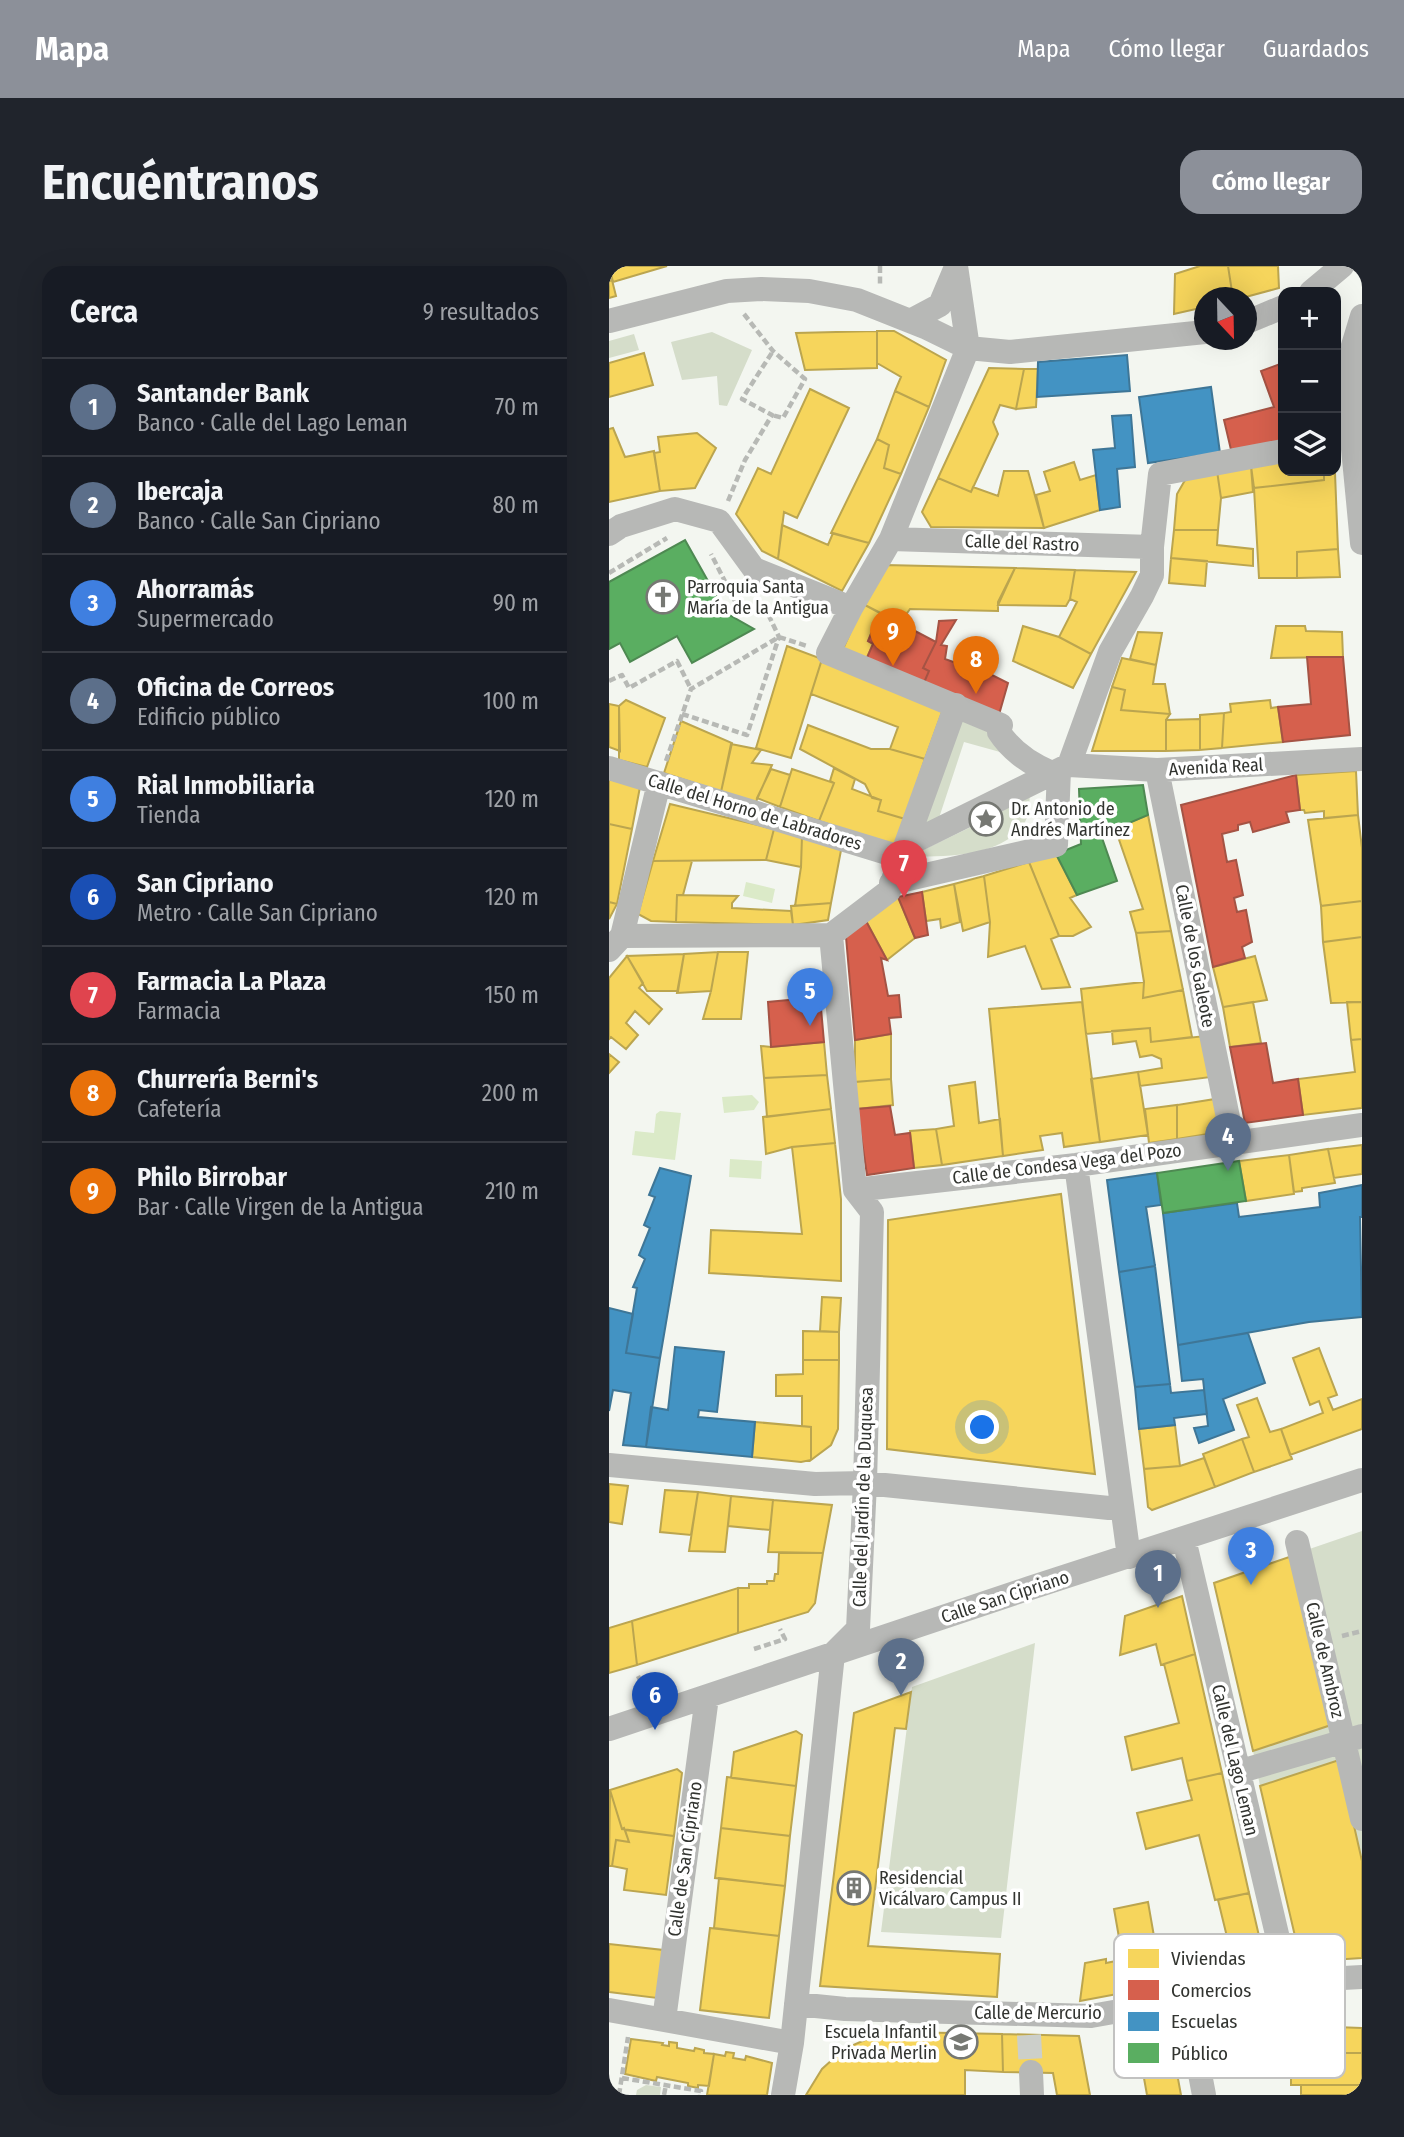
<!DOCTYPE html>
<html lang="es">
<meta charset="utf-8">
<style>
:root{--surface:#171b24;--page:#20242c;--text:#f1f3f6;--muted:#9ea1a6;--line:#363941;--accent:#8c9099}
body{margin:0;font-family:"Fira Sans Condensed",sans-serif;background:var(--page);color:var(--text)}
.controls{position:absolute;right:21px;top:21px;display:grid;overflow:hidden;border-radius:14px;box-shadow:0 7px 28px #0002}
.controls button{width:63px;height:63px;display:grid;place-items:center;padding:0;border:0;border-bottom:2px solid var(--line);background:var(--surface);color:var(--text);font:35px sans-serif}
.compass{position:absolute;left:585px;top:21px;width:63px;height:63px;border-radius:50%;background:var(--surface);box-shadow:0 7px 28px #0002;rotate:158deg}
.you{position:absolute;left:374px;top:1162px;width:24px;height:24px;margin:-18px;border:5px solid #fff;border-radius:50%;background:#1a73e8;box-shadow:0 0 0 10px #1a73e833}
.badge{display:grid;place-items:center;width:46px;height:46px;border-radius:50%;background:var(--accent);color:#fff;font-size:23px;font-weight:700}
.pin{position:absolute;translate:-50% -58px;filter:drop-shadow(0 2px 4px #0008)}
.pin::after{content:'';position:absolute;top:37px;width:24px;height:21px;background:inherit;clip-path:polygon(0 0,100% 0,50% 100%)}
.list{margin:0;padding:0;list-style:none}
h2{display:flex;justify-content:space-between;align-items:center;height:91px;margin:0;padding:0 28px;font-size:30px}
h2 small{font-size:23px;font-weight:400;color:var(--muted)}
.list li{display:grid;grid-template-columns:46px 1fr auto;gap:21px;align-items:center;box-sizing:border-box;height:98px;padding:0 28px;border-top:2px solid var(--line)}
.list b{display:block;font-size:26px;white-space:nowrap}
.list p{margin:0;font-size:23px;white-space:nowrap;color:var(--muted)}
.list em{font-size:23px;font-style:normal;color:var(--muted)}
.icon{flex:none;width:38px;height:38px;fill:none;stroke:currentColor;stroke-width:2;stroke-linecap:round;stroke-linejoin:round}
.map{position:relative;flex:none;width:753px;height:1829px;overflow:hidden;border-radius:21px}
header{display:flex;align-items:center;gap:42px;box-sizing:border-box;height:98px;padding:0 35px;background:var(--accent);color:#fff}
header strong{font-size:33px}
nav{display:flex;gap:38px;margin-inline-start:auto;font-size:24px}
.intro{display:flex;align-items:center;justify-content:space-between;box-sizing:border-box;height:168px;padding:0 42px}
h1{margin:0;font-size:49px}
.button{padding:18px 32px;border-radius:21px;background:var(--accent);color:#fff;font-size:24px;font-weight:700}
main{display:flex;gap:42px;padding:0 42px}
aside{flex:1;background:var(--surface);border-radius:21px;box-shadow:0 7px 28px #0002}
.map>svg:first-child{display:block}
</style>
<header>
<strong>Mapa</strong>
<nav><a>Mapa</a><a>Cómo llegar</a><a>Guardados</a></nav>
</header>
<div class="intro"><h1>Encuéntranos</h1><a class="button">Cómo llegar</a></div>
<main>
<aside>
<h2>Cerca<small>9 resultados</small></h2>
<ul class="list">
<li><span class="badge" style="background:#5c6f8a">1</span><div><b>Santander Bank</b><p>Banco · Calle del Lago Leman</p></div><em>70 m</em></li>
<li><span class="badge" style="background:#5c6f8a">2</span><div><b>Ibercaja</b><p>Banco · Calle San Cipriano</p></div><em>80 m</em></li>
<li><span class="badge" style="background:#3f7fe0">3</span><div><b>Ahorramás</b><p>Supermercado</p></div><em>90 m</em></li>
<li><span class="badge" style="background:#5c6f8a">4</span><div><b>Oficina de Correos</b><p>Edificio público</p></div><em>100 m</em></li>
<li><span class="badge" style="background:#3f7fe0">5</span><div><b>Rial Inmobiliaria</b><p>Tienda</p></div><em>120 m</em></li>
<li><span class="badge" style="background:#1a4fb4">6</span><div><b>San Cipriano</b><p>Metro · Calle San Cipriano</p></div><em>120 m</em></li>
<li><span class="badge" style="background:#e0444e">7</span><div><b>Farmacia La Plaza</b><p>Farmacia</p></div><em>150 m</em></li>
<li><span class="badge" style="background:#e8710a">8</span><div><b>Churrería Berni's</b><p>Cafetería</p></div><em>200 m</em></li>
<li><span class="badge" style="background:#e8710a">9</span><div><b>Philo Birrobar</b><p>Bar · Calle Virgen de la Antigua</p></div><em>210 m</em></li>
</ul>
</aside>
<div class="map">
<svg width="753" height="1829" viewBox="0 0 753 1829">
<rect width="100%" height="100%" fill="#f3f6f0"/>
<path fill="#d5ddca" d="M103,66L143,84L118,140L110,139L108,110L73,114L62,76Z
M25,68L30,84L0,92V75Z
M346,448L393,470L391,486L355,476L329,555L302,568Z
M421,527C420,538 421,550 414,559C390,592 335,590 300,591L368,558L382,563L387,549L380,546Z
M753,1265V1593L730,1495L651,1520L644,1485L721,1459L683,1289Z
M426,1377L392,1672L272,1666L303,1421Z
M37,1819L52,1821L51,1829H27L28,1824Z"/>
<path fill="#dbeac8" d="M137,616L166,623L163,637L134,630Z
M143,829L150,836L145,844L115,847L113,831Z
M51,845L72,847L66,894L23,889L26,865L45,867L47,848Z
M121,893L153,895L152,913L120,911Z"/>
<path fill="#f6d55c" stroke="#bba54f" stroke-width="2" d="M0,0H58L4,16Z
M591,0H619L624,32H596V41L565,48L566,8Z
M619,0H669L670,22L633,32H624Z
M3,14L7,30L0,32V15Z
M268,65H285L337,94L320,141L286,125L292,111L268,97Z
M268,65V102L196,104L187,67Z
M35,87L44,119L0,131V97Z
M380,102L415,103L407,143L391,139L384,156L389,168L362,226L329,212Z
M415,103H429L427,141L407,143Z
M201,123L240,142L188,252L175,246L169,293L153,285L127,248L149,202L162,208Z
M286,125L320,141L292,208L275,202L280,179L268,173Z
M4,162L16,191L45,185L51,225L0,236V163Z
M88,167L107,182L86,222L51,225L45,187L51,186L49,171Z
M268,173L280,179L275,202L292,208L260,277L222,267Z
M674,195V205H726V207H715V214L645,222L642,200Z
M465,196L471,214L487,209L491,244L435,262L427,229L441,225L435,206Z
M642,200L644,226L612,232L608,205Z
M395,205H419L435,262L322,261L313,246L329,212L362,226L364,221L389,230Z
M608,205L612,232L609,264H565L568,228L579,209Z
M715,207H726L729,283L688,286V312H650L645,222L715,214Z
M173,259L219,279L224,267L260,277L233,325L169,293Z
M565,264H609L608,279L644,283V300L562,292Z
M729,283L731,311L688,312V286Z
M562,292L598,295L596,320L560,317Z
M276,299L406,302L389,336V345L301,343L291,357L254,338Z
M406,302L466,304L461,333L457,340L389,339Z
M466,304L527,306L482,388L450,371L468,336L461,333Z
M254,338L271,347L259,375L264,378L257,394L234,383Z
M414,360L450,371L482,388L464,422L404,395Z
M667,360H696L697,365L733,366L734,391L662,392Z
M529,366L553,367L547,399L521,393Z
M178,380L213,393L182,492L147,482Z
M513,392L547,399L544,418H556L561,448L512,444L516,424L503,421Z
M213,393L336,438L316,493L281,483L289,461L202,428Z
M503,421L516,424L512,444L561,448L557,454V485H483Z
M17,434L56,452L38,501L10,494V440Z
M661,434L662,442L669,441L674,476L613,482L615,447L622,446L621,438Z
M0,438L10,440L11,485L0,481Z
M615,447L613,482L591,484V449Z
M591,453V484L557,485V454Z
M72,455L123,477L112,526L55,507Z
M199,459L262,483H281L316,493L296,553L269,545L272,534L263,532L256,518L191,483Z
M122,478L152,484L143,497L163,499L146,538L112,526Z
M225,502L246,513L243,523L272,534L269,545L296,553L286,581L210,555L225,517L221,515Z
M162,503L181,509L171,541L148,532Z
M183,503L225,517L210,555L171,541Z
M747,505L749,549L715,552V545L696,547L695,544H691L687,509Z
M0,513L31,521L23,563L0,558Z
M61,538L165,563L157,594L44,595Z
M539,549L562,665L527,667L521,646L534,643L506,562Z
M749,549L753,582V635L712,640L699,554Z
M0,558L23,563L8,638L0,636Z
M165,563L193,570L192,601L157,594Z
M193,570L233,579L222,637L186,640L192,601Z
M447,588L468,629L461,632L482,661L464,670H450L420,596Z
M44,595H83L74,629H68L67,656L42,655L29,648Z
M420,596L450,670L442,673L461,721L433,723L416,680L379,691L381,656L375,610Z
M375,610L381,656L354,665L345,618Z
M345,618L351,656L332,662L331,653L317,655L313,626Z
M68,629L129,630L123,637V642L182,645L184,659L67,656Z
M289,631L306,672L278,694L257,655Z
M753,635V671L714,676L712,640Z
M0,636L8,638L0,653Z
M222,637L219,654L184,659L182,640Z
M562,665L574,724L534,732L535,716L527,667Z
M753,671V736L722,737L714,676Z
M109,686H139L132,753H94L102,725Z
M109,686L102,725L68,727L75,688Z
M75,688L69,725H38L18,690Z
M18,690L34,717L30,722L53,743L40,758L26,745L17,757L29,769L17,783L2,771L0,773V712Z
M646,690L658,734L614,741L604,701Z
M535,716L534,732L574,724L583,771L542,776L541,762L477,768L472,723Z
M473,736L491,876L455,881L453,867L431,870L434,884L394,890L380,743Z
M644,736L652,777L621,781L614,741Z
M738,736H753V773L742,774Z
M541,762L542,776L596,770L602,811L531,820L529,806L553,802L552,793L543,789L531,791L527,775L504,778L503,765Z
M282,768V813L246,816V774Z
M753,773V842L694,849L689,813L746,806L742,774Z
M215,776L218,809L155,812L152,780L162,781Z
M0,788L10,796L0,807Z
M529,806L539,869L491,876L482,813Z
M218,809L222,843L158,851L155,812Z
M282,813L284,839L248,843L246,816Z
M366,816L370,857L391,853L394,890L333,899L327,863L345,860L340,820Z
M606,833L611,866L568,873V839Z
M568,839V873L540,877L536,843Z
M222,843L226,877L183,881L157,888L154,851Z
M327,863L333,899L305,902L301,865Z
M226,877L232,933V1015L100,1007L102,964L193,968L183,881Z
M753,879V908L725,912L719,883Z
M719,883L726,917L693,922V925L685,926L680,889Z
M680,889L685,928L637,935L630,895Z
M452,928L486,1208L278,1183L279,954Z
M213,1031L232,1032L230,1066L211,1065Z
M194,1065L230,1066V1094H194Z
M710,1082L728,1129L719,1132L724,1144L753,1133V1163L681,1189L672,1163L714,1147L710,1135L701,1139L684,1092Z
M194,1094H230L229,1163L222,1179L202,1194V1161L193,1160V1130H167V1109L194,1108Z
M648,1132L661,1166L672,1163L683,1193L645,1206L633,1173L640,1171L628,1139Z
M146,1156L202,1161V1194L192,1196L143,1191Z
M566,1159L571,1200L535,1203L530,1163Z
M633,1173L645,1206L606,1221L594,1188Z
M595,1192L606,1221L543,1244L539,1241L535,1203L571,1200Z
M0,1218L19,1220L13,1258L0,1256Z
M56,1224L89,1226L82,1269L51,1266Z
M89,1226L122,1230L116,1286L80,1285Z
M122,1230L164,1234L161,1264L119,1260Z
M164,1234L223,1239L214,1287L159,1286Z
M170,1287H214L206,1337L199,1346L129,1367V1322H140V1318H158V1315H165L166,1308H169Z
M683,1290L722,1459L644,1485L605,1317Z
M129,1322V1367L28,1399L23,1355Z
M573,1330L586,1388L552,1399L547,1378L511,1389L516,1350Z
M23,1355L28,1399L0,1407V1362Z
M586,1388L613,1507L578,1515L573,1492L523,1504L516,1471L570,1457L555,1398Z
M302,1426L297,1463L286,1462L259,1680L391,1688L388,1731L211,1720L245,1447Z
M187,1465L193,1469L187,1520L122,1512L125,1486Z
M730,1494L753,1595V1692L692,1696L651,1520Z
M68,1503L73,1507L65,1570L13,1563L1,1524Z
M613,1507L640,1627L606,1634L590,1569L537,1583L528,1547L583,1534L578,1515Z
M118,1511L187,1520L181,1570L112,1562Z
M1,1524L13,1563L15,1562L20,1576L7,1574L3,1600H0Z
M112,1562L181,1570L176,1620L106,1612Z
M16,1564L65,1570L57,1629L15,1624L18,1603L3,1600L7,1574L20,1576Z
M110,1612L176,1620L170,1670L105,1662Z
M640,1627L657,1700L583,1714L577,1682L619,1675L609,1634Z
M539,1636L546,1676L534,1679L536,1690L577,1682L583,1714L471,1735L476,1697L497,1693V1697L527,1691L524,1680L512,1683L505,1643Z
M101,1662L170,1670L160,1752L91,1744Z
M0,1678L54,1684L48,1732L0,1726Z
M601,1748L608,1783L565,1791L572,1829H538L526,1762Z
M726,1761L753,1762V1787H726V1779H732V1767H726Z
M291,1766L393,1768L394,1806L356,1804V1829H197L213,1803L235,1783L265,1770Z
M393,1768L470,1770L481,1829H448L444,1807L394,1806Z
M22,1773L54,1777L53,1779L60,1780V1776L68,1777V1782L85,1785L86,1782L95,1784V1787L105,1788L100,1820L89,1819V1822L79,1820V1817L48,1811L47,1815L16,1808Z
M117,1786L125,1787L124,1792L136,1794L137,1790L163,1797L158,1829H98L105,1788L116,1790Z
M682,1787H753V1819H682Z
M692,1819H753V1829H692Z"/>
<path fill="#d6604d" stroke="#a55344" stroke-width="2" d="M674,97V175L623,188L615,154L665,141L652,105Z
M347,354L332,379L338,380L336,393L347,397L349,392L399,417L389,452L314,419L320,405L314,402L327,376L330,355Z
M287,355L327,376L314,402L320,405L314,419L257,394L264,378L259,375L264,363L279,371Z
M698,391H734L741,469L674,476L669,441L702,438Z
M687,509L691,544L677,546L680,556L644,566L641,556L629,559V564L613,568L618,596L627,594L634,629L625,632L628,646L637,644L643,676L633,681L636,692L604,701L572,539Z
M313,626L319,669L306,672L289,631Z
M257,655L278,694L272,692L279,730L290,729L292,751L280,752L282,768L246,774L237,671Z
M211,731L215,776L162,781L159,736Z
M657,777L664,817L689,813L694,849L636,857L621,781Z
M281,840L286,869L301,867L305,902L258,909L248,843Z"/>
<path fill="#4393c3" stroke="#3e7697" stroke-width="2" d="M518,89L521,125L428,131L429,96Z
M602,121L611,187L539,197L530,131Z
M522,149L526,201L508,203L511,241L491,244L484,184L506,182L503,150Z
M51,902L82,910L51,1092L17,1087L28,1022L24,1021L36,993L30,989L41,962L35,959L46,931L40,929Z
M548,907L552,939L537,941L546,1000L510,1006L498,914Z
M753,919V951H751L753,1051L700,1056L569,1079L554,947L628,937L630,951L711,941L710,927Z
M546,1000L561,1118L526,1121L510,1006Z
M0,1042L24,1048L17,1087L51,1092L37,1181L14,1179L22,1127L4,1124L0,1145Z
M639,1067L656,1117L614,1133L625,1164L590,1177L585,1162L599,1160L594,1113L573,1115L569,1079Z
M66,1081L115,1086L108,1146L90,1144L89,1151L146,1156L143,1191L37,1181L42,1141L59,1144Z
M561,1118L562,1127L595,1124L598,1148L565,1152L566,1159L530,1163L526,1121Z"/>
<path fill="#5aae61" stroke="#4e8952" stroke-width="2" d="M76,274L117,347L145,363L83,397L68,370L21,396L11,377L0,383V316Z
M534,519L539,549L492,569L508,615L468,629L447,588L472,578L470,523Z
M630,895L637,935L554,947L548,907Z"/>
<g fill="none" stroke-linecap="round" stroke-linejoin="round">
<path stroke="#cccfca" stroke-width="24" stroke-dasharray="24 12" stroke-linecap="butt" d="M581,1751L587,1787
M420,1769L422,1806"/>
<path stroke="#b7b9b5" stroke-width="4.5" stroke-dasharray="7 3.5" stroke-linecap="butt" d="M271,0V20
M135,48L164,85L196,113L174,152L163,149
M119,235L136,194L163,149L133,133L164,85
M0,307L58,272
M0,415L13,409L20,422L68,395L82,423
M73,448L138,469L170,371L160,350L126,335L102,288
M57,495L82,423L170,371L198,380
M733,1370L753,1365
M145,1383L176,1373L171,1363
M29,1410L33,1418
M13,1812L92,1825L91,1829
M10,1829L19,1771
M55,1829L57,1819"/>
<path stroke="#b7b8b6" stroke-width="24" d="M347,0L359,82
M702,26L733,0
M753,50L743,83V172L753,277
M0,55L118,25L152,23L200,25L248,34L316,61L359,82L401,86L596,66
M301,55L331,39L347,1
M638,56L674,41
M359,82L282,273L242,342L219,387L392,459L390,466C403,486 421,498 443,507
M0,268L12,260L66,243L110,255L145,303L242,342
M282,273L543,281
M460,499L501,386L533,330L543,309V281L551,208L674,185
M0,502L291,591
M548,504L624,876
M291,591L300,578L460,499L548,504L753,493
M282,617L447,579L450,504
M222,669L280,625L347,439
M13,670L50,517
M0,684L13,670L222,669
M467,899L520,1291
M246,924L467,899L753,859
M0,1199L206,1218L256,1217L500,1242
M575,1273L679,1715
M688,1276L753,1553
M0,1463L421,1322L753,1214
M639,1503L753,1470
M187,1738L236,1743L482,1750L679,1715L753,1711
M0,1744L183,1777
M55,1754L98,1431
M587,1787L595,1829
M422,1806L423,1829
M174,1829L183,1777L224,1388L249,1363L256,1217L263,946L246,924L222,669"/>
</g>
<defs>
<symbol id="church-ring" viewBox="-11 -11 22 22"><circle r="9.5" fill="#fff" stroke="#767873" stroke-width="1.5"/><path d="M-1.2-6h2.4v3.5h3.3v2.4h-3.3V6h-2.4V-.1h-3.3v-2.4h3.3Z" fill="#767873"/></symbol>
<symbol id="sight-ring" viewBox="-11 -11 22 22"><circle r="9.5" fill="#fff" stroke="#767873" stroke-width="1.5"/><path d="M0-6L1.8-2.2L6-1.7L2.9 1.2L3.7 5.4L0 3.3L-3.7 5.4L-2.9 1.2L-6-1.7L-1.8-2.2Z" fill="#767873"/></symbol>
<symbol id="building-ring" viewBox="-11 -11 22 22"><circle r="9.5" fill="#fff" stroke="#767873" stroke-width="1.5"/><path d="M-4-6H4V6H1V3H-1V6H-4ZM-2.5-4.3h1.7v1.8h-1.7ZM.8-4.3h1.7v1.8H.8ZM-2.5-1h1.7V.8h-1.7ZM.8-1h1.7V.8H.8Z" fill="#767873"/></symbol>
<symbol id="school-ring" viewBox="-11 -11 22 22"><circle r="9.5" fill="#fff" stroke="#767873" stroke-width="1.5"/><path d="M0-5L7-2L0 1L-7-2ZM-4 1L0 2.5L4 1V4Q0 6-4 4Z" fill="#767873"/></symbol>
</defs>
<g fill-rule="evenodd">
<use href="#church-ring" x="35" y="312" width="38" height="38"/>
<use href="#sight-ring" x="358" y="534" width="38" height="38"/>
<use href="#building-ring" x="226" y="1603" width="38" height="38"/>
<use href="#school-ring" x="333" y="1757" width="38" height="38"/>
</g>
<g text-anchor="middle" stroke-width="7" stroke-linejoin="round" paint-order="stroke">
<g font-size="18" fill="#323430" stroke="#fff">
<text transform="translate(413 277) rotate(2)" y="6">Calle del Rastro</text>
<text transform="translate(607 501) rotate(-3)" y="6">Avenida Real</text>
<text transform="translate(146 546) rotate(17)" y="6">Calle del Horno de Labradores</text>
<text transform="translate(586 690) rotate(79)" y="6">Calle de los Galeote</text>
<text transform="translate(458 898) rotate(-7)" y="6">Calle de Condesa Vega del Pozo</text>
<text transform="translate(254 1231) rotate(-88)" y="6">Calle del Jardín de la Duquesa</text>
<text transform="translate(396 1331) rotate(-18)" y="6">Calle San Cipriano</text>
<text transform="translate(716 1394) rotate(77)" y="6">Calle de Ambroz</text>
<text transform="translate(626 1494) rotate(77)" y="6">Calle del Lago Leman</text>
<text transform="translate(76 1593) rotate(-82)" y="6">Calle de San Cipriano</text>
<text x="429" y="1753">Calle de Mercurio</text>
</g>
<g font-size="18" fill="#323430" stroke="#fff" text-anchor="start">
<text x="78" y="327">Parroquia Santa<tspan x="78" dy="21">María de la Antigua</tspan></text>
<text x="402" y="549">Dr. Antonio de<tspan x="402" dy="21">Andrés Martínez</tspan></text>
<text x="270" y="1618">Residencial<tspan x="270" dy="21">Vicálvaro Campus II</tspan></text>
<text x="328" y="1772" text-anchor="end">Escuela Infantil<tspan x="328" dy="21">Privada Merlin</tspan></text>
</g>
</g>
<rect x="505" y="1668" width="231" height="144" rx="10" fill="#fff" stroke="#c2c2c1" stroke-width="2"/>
<rect x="519" y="1683" width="31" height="19" fill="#f6d55c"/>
<rect x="519" y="1714" width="31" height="20" fill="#d6604d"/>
<rect x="519" y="1746" width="31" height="19" fill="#4393c3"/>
<rect x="519" y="1777" width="31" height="20" fill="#5aae61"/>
<g font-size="19" fill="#323430">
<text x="562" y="1699">Viviendas</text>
<text x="562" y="1731">Comercios</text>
<text x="562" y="1762">Escuelas</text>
<text x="562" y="1794">Público</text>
</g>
</svg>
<div class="controls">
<button>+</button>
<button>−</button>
<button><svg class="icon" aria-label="layers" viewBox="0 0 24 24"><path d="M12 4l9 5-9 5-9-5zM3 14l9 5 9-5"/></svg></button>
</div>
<svg class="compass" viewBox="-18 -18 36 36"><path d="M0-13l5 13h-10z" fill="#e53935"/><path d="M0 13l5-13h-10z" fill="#9ea1a6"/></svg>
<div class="you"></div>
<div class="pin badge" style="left:549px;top:1342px;background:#5c6f8a">1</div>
<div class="pin badge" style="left:292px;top:1430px;background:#5c6f8a">2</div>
<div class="pin badge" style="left:642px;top:1319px;background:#3f7fe0">3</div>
<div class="pin badge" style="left:619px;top:905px;background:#5c6f8a">4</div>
<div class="pin badge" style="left:201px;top:760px;background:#3f7fe0">5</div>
<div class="pin badge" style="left:46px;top:1464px;background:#1a4fb4">6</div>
<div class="pin badge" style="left:295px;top:632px;background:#e0444e">7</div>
<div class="pin badge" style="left:367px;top:428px;background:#e8710a">8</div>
<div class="pin badge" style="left:284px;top:400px;background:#e8710a">9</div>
</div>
</main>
